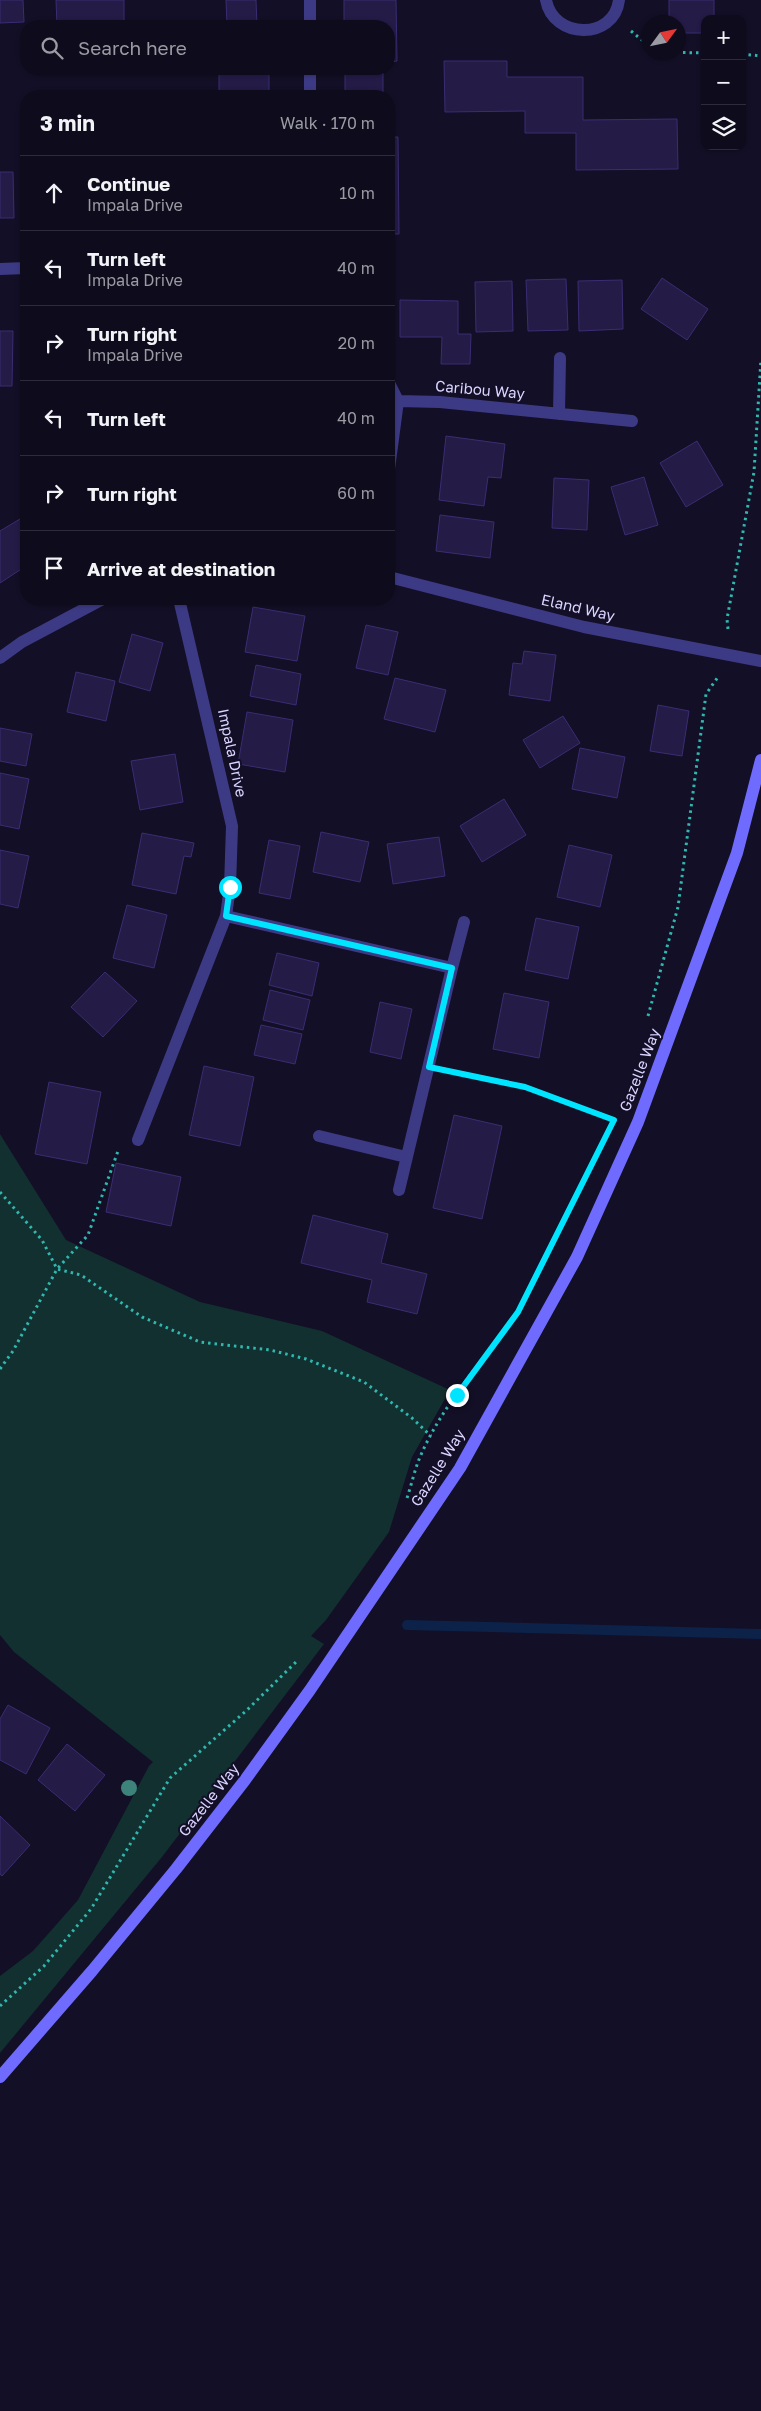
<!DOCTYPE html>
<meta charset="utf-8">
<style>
:root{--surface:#0e0b1c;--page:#171425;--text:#f1f3f6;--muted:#9b9ba3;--line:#2e2b3b}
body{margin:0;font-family:"Golos Text",sans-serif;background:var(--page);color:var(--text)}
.controls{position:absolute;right:15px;top:15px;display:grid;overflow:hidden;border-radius:10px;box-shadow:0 1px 4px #0004}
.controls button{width:45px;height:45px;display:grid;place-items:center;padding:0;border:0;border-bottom:1px solid var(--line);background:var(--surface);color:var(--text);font:25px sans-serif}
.compass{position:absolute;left:641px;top:15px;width:45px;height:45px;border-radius:50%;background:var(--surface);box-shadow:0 1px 4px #0004;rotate:57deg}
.stop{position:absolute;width:15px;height:15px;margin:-11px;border:4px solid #00e5ff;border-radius:50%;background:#fff}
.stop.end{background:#00e5ff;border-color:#fff;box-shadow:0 1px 5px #0008}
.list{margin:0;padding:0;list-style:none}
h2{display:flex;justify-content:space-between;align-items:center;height:65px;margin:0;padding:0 20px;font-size:21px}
h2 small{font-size:16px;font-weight:400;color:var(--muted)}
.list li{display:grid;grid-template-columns:32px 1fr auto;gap:15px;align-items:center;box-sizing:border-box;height:75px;padding:0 20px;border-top:1px solid var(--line)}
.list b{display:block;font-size:19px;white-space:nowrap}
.list p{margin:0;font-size:16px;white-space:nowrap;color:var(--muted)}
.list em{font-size:16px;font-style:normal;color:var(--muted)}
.icon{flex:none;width:28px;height:28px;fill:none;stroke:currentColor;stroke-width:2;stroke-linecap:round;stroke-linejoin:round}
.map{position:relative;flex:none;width:761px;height:2411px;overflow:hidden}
.search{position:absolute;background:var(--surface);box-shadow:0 1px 4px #0004;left:20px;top:20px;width:375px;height:55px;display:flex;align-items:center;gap:12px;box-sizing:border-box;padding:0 18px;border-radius:20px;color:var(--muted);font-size:19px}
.panel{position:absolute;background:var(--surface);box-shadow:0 1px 4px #0004;left:20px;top:90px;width:375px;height:515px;border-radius:20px}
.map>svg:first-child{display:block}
</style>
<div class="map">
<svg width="761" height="2411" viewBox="0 0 761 2411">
<rect width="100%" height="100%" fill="#130f26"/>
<path fill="#12302f" d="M0,1134L66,1240L200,1302L322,1331L450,1390L412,1457L389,1532L326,1620L311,1636L324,1644L162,1857L0,2053V1976L33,1951L78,1900L149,1766L153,1762L14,1652L0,1635Z"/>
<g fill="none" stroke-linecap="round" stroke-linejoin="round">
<path stroke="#0c2248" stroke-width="10" d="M407,1625L761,1634"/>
</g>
<path fill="#241b47" stroke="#3b2d73" d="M0,0H23L24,22L0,23Z
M56,0H124V26H57Z
M226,0H256L257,26H227Z
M344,0H396L397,61L389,62V26H344Z
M669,0H714V19H705V33H678V22H669Z
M444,61H507V77H583V120L677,119L678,169L576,170V133H525V111L445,112Z
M219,69H269V96H219Z
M345,69H383V96H345Z
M389,137H398L399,234H389Z
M0,172H13L14,218H0Z
M662,278L708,309L687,340L641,309Z
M566,279L568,330L528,331L526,280Z
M622,280L623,329L579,331L578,281Z
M512,281L513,331L476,332L475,282Z
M400,300L458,301V334H471L470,364H441L442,337H400Z
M0,331H13L12,386H0Z
M446,436L505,444L501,478L488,477L484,506L439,500Z
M697,441L723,485L686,507L660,463Z
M644,477L658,525L625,535L611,487Z
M554,478L589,480L587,530L552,528Z
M440,515L494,522L490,558L436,551Z
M25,516L26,566L0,583V531Z
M253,607L305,616L297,661L245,652Z
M366,625L398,632L388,675L356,668Z
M132,634L163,643L150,691L119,682Z
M524,651L556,655L550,701L509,695L513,663L522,664Z
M256,665L301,674L296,705L250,696Z
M76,672L115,681L106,721L67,712Z
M395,678L446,690L435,732L384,719Z
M658,705L689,711L682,756L650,751Z
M247,712L293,720L285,772L238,764Z
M563,716L580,743L540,768L523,740Z
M0,728L32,734L26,766L0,761Z
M580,748L625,757L617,798L572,789Z
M175,754L183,802L140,810L131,761Z
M0,773L29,779L19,829L0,825Z
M504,799L526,835L482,862L460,826Z
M321,832L369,842L360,882L313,872Z
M142,833L194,843L191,857L184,856L176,894L132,885Z
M439,837L445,876L393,884L387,844Z
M269,840L300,846L290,899L259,893Z
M569,845L612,855L600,907L557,897Z
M0,850L29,856L18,908L0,904Z
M127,905L167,915L154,968L113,958Z
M536,918L579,927L568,979L525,970Z
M277,953L319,963L312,996L269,985Z
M105,972L137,1001L103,1037L71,1007Z
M270,990L310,1000L303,1030L263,1020Z
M504,993L549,1002L539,1058L493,1049Z
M380,1002L412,1009L401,1059L370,1052Z
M261,1025L302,1034L295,1064L254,1055Z
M204,1066L254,1077L240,1146L189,1135Z
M49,1082L101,1092L87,1164L35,1154Z
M454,1115L502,1126L482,1219L433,1208Z
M116,1163L181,1177L171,1226L106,1212Z
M313,1215L388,1234L381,1263L427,1274L417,1314L367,1302L372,1280L301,1263Z
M8,1705L50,1728L26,1774L0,1760V1719Z
M67,1744L105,1775L75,1811L38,1780Z
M0,1816L30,1845L2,1876L0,1874Z"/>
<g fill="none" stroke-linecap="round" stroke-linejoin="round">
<path stroke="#2fb8b0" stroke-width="3" stroke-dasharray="2.5 4" stroke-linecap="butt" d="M631,31L648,45
M657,52L705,53
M742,54L761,56
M728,629L727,619L754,472L761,359
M648,1016L678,907L706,694L718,677
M451,1072L525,1087L612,1120
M0,1192L42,1240L57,1269L81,1275L142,1317L200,1342L270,1350L306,1359L364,1382L412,1418L431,1436
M539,1270L566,1216
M0,1369L13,1351L57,1269L88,1235L118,1151
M407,1498C411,1486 414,1473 418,1462C437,1413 478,1366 509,1324
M0,2006L44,1966L91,1909L170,1778L247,1710L297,1661"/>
<path stroke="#3d3a85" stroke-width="12" d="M310,0V26
M546,0C553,39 614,41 619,0
M310,69V96
M0,269L26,268
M389,383L398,401L389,469
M398,401L440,402L632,421
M559,414L560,358
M389,577L584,627L761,661
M0,658L22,642L103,599
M226,916L452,968L399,1190
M452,968L464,922
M319,1136L406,1157
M138,1140L226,916L230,887L232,826L179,599"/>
<path stroke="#6f6bff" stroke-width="12" d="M0,2077L92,1971L176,1869L245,1780L310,1690L460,1468L577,1257L638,1122L737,853L761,760"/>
</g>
<circle fill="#3d827b" cx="129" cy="1788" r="8"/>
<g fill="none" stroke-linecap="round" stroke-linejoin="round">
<path stroke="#00e5ff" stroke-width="6" d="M230,887L226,916L452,968L429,1067L525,1087L614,1120L518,1312L457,1395"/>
</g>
<g text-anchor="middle" stroke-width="4" stroke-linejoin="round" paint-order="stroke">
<g font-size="15" fill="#d9d4ff" stroke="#130f26">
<text transform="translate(480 390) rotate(5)" y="5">Caribou Way</text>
<text transform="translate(578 608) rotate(13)" y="5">Eland Way</text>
<text transform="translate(232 753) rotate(78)" y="5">Impala Drive</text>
<text transform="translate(640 1070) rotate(-69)" y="5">Gazelle Way</text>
<text transform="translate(438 1468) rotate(-58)" y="5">Gazelle Way</text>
<text transform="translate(209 1800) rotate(-52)" y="5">Gazelle Way</text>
</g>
</g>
</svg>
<div class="controls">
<button>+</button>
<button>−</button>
<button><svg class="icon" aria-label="layers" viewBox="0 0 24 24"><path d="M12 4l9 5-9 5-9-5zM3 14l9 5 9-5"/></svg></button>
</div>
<svg class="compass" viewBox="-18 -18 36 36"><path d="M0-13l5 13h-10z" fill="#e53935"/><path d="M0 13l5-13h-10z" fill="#9b9ba3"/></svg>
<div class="stop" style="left:230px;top:887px"></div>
<div class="stop end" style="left:457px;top:1395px"></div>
<div class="search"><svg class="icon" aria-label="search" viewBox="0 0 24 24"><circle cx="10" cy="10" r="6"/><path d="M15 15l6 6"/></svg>Search here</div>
<section class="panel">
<h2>3 min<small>Walk · 170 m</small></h2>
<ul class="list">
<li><svg class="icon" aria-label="ahead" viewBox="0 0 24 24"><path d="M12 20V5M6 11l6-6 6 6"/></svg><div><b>Continue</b><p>Impala Drive</p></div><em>10 m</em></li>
<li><svg class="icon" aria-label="left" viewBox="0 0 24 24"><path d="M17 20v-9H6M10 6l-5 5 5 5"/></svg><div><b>Turn left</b><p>Impala Drive</p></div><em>40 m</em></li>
<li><svg class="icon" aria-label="right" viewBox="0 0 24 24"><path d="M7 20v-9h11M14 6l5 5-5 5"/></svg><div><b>Turn right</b><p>Impala Drive</p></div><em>20 m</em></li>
<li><svg class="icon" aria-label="left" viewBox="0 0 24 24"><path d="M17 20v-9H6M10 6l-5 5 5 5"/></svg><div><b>Turn left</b></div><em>40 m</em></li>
<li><svg class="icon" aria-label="right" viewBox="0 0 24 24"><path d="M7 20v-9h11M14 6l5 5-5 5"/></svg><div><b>Turn right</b></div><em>60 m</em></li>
<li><svg class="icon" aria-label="arrive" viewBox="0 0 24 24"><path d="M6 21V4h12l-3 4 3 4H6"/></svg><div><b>Arrive at destination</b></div></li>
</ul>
</section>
</div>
